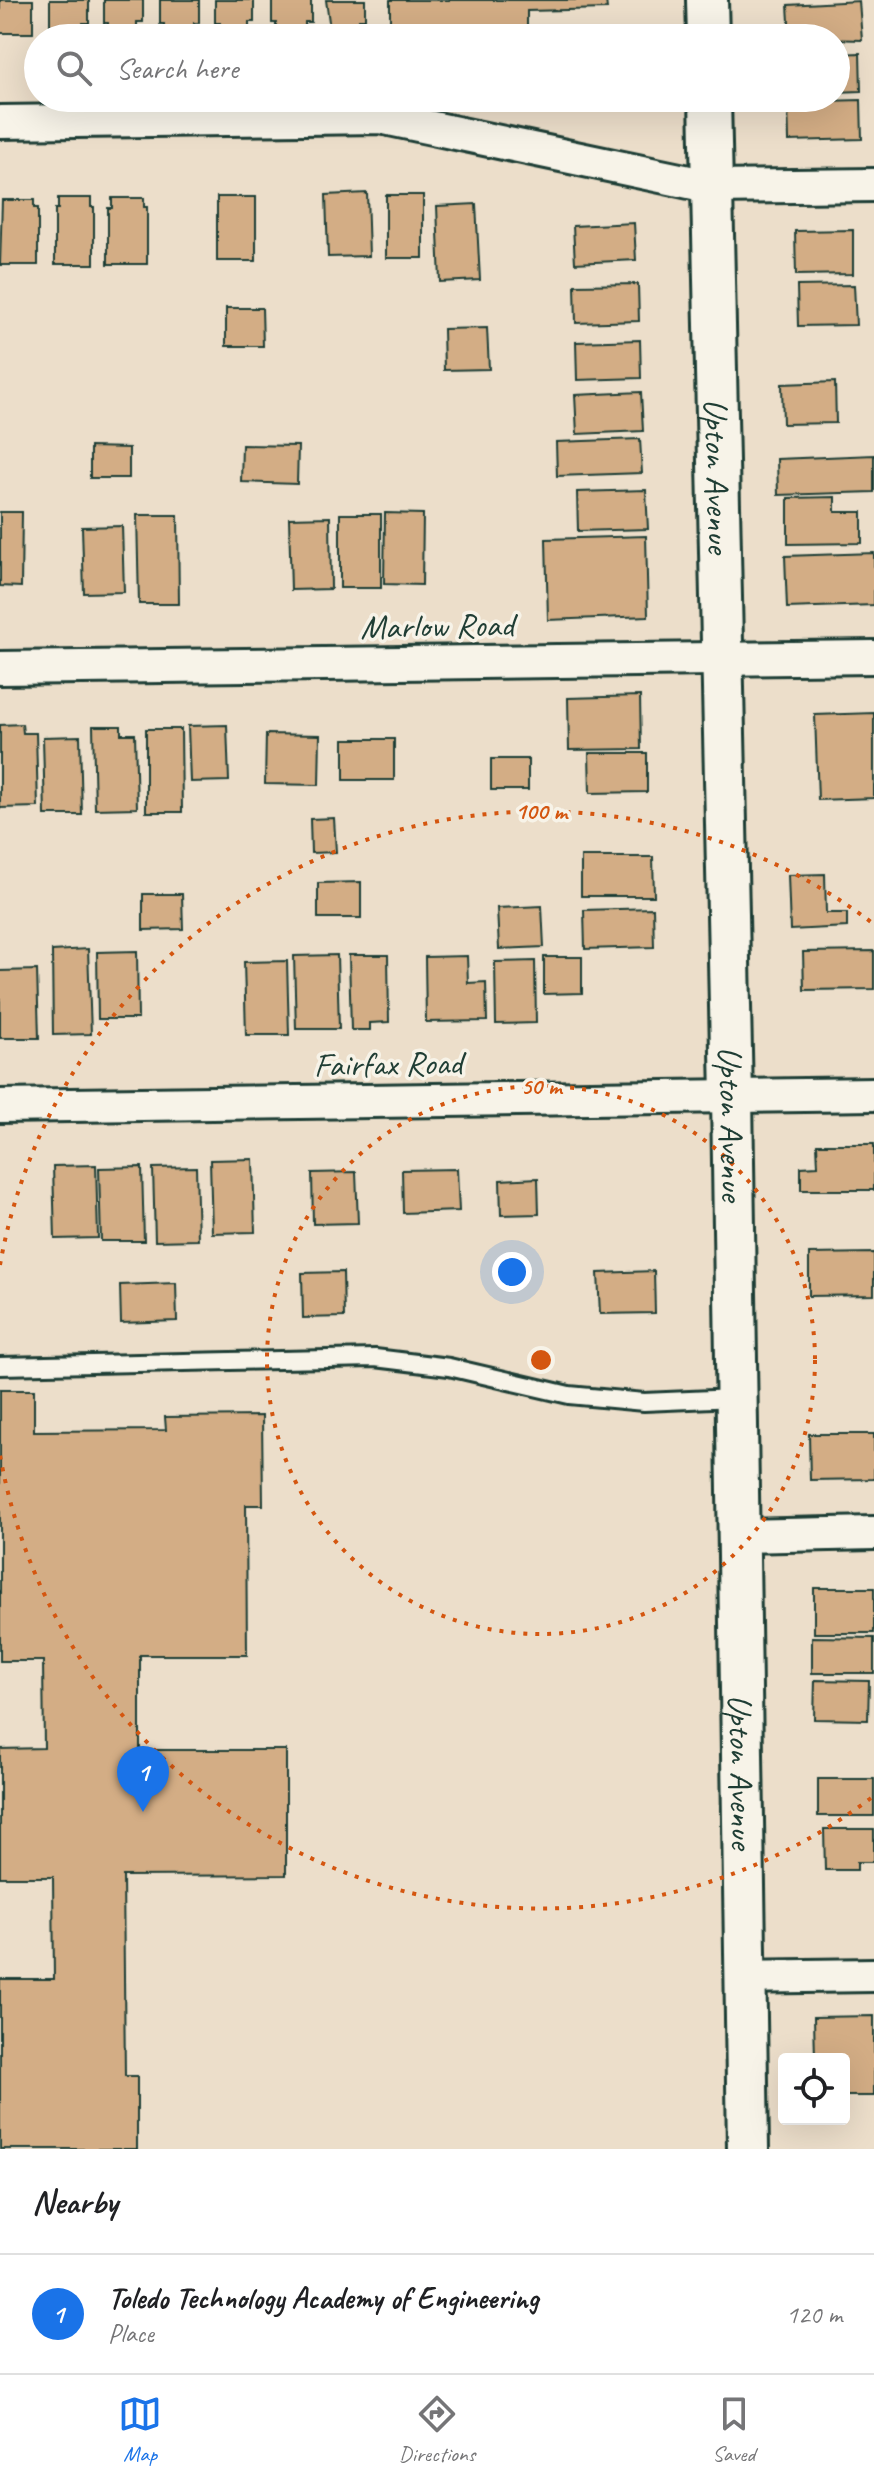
<!DOCTYPE html>
<style>
:root{--surface:#fff;--page:#f2f2f2;--text:#202124;--muted:#757577;--line:#e0e0e0;--accent:#1a73e8}
body{margin:0;font-family:Caveat,sans-serif;background:var(--page);color:var(--text)}
.controls{position:absolute;right:24px;bottom:24px;display:grid;overflow:hidden;border-radius:8px;box-shadow:0 8px 32px #0002}
.controls button{width:72px;height:72px;display:grid;place-items:center;padding:0;border:0;border-bottom:2px solid var(--line);background:var(--surface);color:var(--text);font:40px sans-serif}
.you{position:absolute;left:512px;top:1272px;width:28px;height:28px;margin:-20px;border:6px solid #fff;border-radius:50%;background:#1a73e8;box-shadow:0 0 0 12px #1a73e833}
.badge{display:grid;place-items:center;width:52px;height:52px;border-radius:50%;background:var(--accent);color:#fff;font-size:26px;font-weight:700}
.pin{position:absolute;translate:-50% -66px;filter:drop-shadow(0 2px 4px #0008)}
.pin::after{content:'';position:absolute;top:42px;width:28px;height:24px;background:inherit;clip-path:polygon(0 0,100% 0,50% 100%)}
.list{margin:0;padding:0;list-style:none}
h2{display:flex;justify-content:space-between;align-items:center;height:104px;margin:0;padding:0 32px;font-size:34px}
h2 small{font-size:26px;font-weight:400;color:var(--muted)}
.list li{display:grid;grid-template-columns:52px 1fr auto;gap:24px;align-items:center;box-sizing:border-box;height:120px;padding:0 32px;border-top:2px solid var(--line)}
.list b{display:block;font-size:30px;white-space:nowrap}
.list p{margin:0;font-size:26px;white-space:nowrap;color:var(--muted)}
.list em{font-size:26px;font-style:normal;color:var(--muted)}
.icon{flex:none;width:44px;height:44px;fill:none;stroke:currentColor;stroke-width:2;stroke-linecap:round;stroke-linejoin:round}
.map{position:relative;flex:none;width:874px;height:2149px;overflow:hidden}
.search{position:absolute;background:var(--surface);box-shadow:0 8px 32px #0002;left:24px;right:24px;top:24px;height:88px;display:flex;align-items:center;gap:20px;box-sizing:border-box;padding:0 28px;border-radius:44px;color:var(--muted);font-size:30px}
.sheet{height:224px;background:var(--surface)}
nav{display:flex;justify-content:space-around;align-items:center;box-sizing:border-box;height:112px;border-top:2px solid var(--line);background:var(--surface);font-size:22px;color:var(--muted)}
nav a{display:grid;justify-items:center;gap:4px}
nav .on{color:var(--accent)}
.map>svg:first-child{display:block}
</style>
<div class="map">
<svg width="874" height="2149" viewBox="0 0 874 2149">
<rect width="100%" height="100%" fill="#ecdeca"/>
<filter id="ink" filterUnits="userSpaceOnUse"><feTurbulence type="fractalNoise" baseFrequency=".0125" numOctaves="2"/><feDisplacementMap in="SourceGraphic" scale="16" xChannelSelector="R" yChannelSelector="G"/><feConvolveMatrix kernelMatrix="1 2 1 2 8 2 1 2 1" color-interpolation-filters="sRGB"/></filter>
<g filter="url(#ink)">
<path fill="#d3ad85" stroke="#1f3d34" stroke-width="2" d="M0,0H33V33H0Z
M50,0H89V23H83V34H54V25H50Z
M104,0H143V22H137V32H108V23H104Z
M160,0H199V23H194V33H164V24H160Z
M215,0H254V22H249V32H220V23H215Z
M272,0H311V22H305V32H276V23H272Z
M326,0H365V19H359V29H330Z
M390,0H606L607,9L527,11V38H449V34L390,35Z
M859,1L862,40L790,38L788,5Z
M860,53L861,91L836,92V54Z
M861,100L862,139L789,141L788,102Z
M367,193L369,256L328,257L326,195Z
M386,195H423V258H386Z
M217,197H256V261H217Z
M58,198H91V207H94V264H55V209H58Z
M112,198H144V207H147V264H108V208H112Z
M2,200H34V208H38V265H0Z
M476,204L480,280L440,282L437,206Z
M634,223L636,260L575,263L573,226Z
M853,230V274L796,275L795,231Z
M638,284L639,321L576,323L575,285Z
M854,285L856,325L798,326L797,286Z
M226,308H262L263,346H226Z
M487,328L489,369L444,370L443,329Z
M640,340L641,378L577,380L576,342Z
M835,382L836,423L783,424L782,384Z
M641,392L643,431L577,434L575,395Z
M640,439L642,473L557,476L556,442Z
M242,445L298,446L297,484L241,482Z
M90,447L129,448V478H90Z
M874,455V492L778,495L777,459Z
M646,490L648,529L578,531L577,492Z
M835,497V512H862V543L788,544V498Z
M0,512H22L21,587L0,586Z
M385,513L423,514L422,585L384,584Z
M340,514H381V588H340Z
M137,515H178L179,604H139Z
M330,517L331,589L291,590L289,518Z
M122,526L124,592L84,593L82,527Z
M646,536L648,616L548,620L546,539Z
M874,553V605L787,608L785,556Z
M640,696L641,749L569,750L568,698Z
M874,713V798L818,800L815,715Z
M22,724L23,733H36L38,807L0,808V725Z
M227,725L229,781L190,782L188,726Z
M93,726H121V734H135L137,808L95,809Z
M146,729H181L182,812H146Z
M266,734L320,735L319,785L265,784Z
M80,736L82,815H45L43,737Z
M344,739H394V780H344Z
M589,753H647V792L590,793Z
M491,759H528V790H491Z
M334,818L336,852L311,853L310,819Z
M581,857H653L654,896H581Z
M825,874L826,913H847V927L790,930L788,875Z
M361,882V918H318V883Z
M143,894H182L183,929L143,930Z
M542,906L544,947L499,949L497,908Z
M653,908L654,947L585,949L584,910Z
M88,949L91,1034L53,1035L52,951Z
M137,951L138,1019H98L97,952Z
M874,951V989L804,990L803,952Z
M337,955L339,1029H296L294,956Z
M349,955H388L389,1022L370,1023V1030H351Z
M467,956L468,983L486,982L487,1021L426,1022L425,957Z
M544,957H582V993L544,994Z
M287,961L289,1035H246L244,962Z
M535,961L536,1023L496,1024L495,962Z
M37,970L39,1038H0V971Z
M817,1144H874V1190H801V1167L818,1166Z
M253,1159L255,1232L212,1233L210,1160Z
M96,1165L98,1238L55,1239L53,1166Z
M142,1167L144,1241H101L99,1168Z
M196,1167L198,1240L155,1241L153,1168Z
M457,1169L459,1211L403,1213L402,1170Z
M356,1172L358,1223L313,1224L312,1173Z
M538,1178L539,1214L501,1215L500,1180Z
M874,1253V1295L809,1296V1254Z
M654,1271L655,1313L600,1314L598,1273Z
M343,1272L344,1317L303,1318L302,1273Z
M176,1283L177,1321L121,1323L120,1285Z
M0,1390H34V1431L166,1430L165,1417L262,1416L263,1505H246L247,1655H140V1750H286V1875L123,1876L125,2076H137V2149H0V1979H54L53,1877H0V1749L44,1748L43,1661H0Z
M809,1434H874V1479L810,1480Z
M814,1588H874V1633H814Z
M812,1637L874,1638V1673H812Z
M815,1680L869,1681L868,1720L814,1719Z
M818,1779H874V1816H818Z
M824,1829H874V1862H857V1870H825Z
M874,2016V2096H844V2059H815L814,2017Z"/>
<g fill="none" stroke-linecap="round" stroke-linejoin="round">
<defs>
<path id="service" d="M0,1366L375,1358L449,1367L569,1395L644,1402L735,1398"/>
<path id="minor" d="M0,122L380,117L713,187L874,185
M0,668L874,657
M0,1106L874,1094
M737,1536L874,1533
M744,1977L874,1975"/>
<g id="tertiary">
<path d="M707,0L708,38"/>
<path id="s1" d="M710,98L732,1096L748,2149"/>
</g>
</defs>
<use href="#service" stroke="#1f3d34" stroke-width="22"/>
<use href="#minor" stroke="#1f3d34" stroke-width="38"/>
<use href="#tertiary" stroke="#1f3d34" stroke-width="46"/>
<use href="#service" stroke="#f7f3e8" stroke-width="16"/>
<use href="#minor" stroke="#f7f3e8" stroke-width="32"/>
<use href="#tertiary" stroke="#f7f3e8" stroke-width="40"/>
</g>
</g>
<g fill="none" stroke="#d45610" stroke-width="4" stroke-dasharray="4 8">
<circle cx="541" cy="1360" r="274"/>
<path d="M871 1798A549 549 0 0 1 0 1455M0 1265A549 549 0 0 1 871 922"/>
</g>
<g text-anchor="middle" stroke-width="7" stroke-linejoin="round" paint-order="stroke">
<g font-size="34" fill="#1f3d34" stroke="#f7f3e8">
<text dy="12" stroke="none"><textPath href="#s1" startOffset="378">Upton Avenue</textPath></text>
<text transform="translate(437 625) rotate(-1)" y="12">Marlow Road</text>
<text transform="translate(388 1063) rotate(-1)" y="12">Fairfax Road</text>
<text dy="12" stroke="none"><textPath href="#s1" startOffset="1026">Upton Avenue</textPath></text>
<text dy="12" stroke="none"><textPath href="#s1" startOffset="1674">Upton Avenue</textPath></text>
</g>
</g>
<circle cx="541" cy="1360" r="12" fill="#d45610" stroke="#f7f3e8" stroke-width="4"/>
<g font-size="24" text-anchor="middle" font-weight="bold" fill="#d45610" stroke="#f7f3e8" stroke-width="7" stroke-linejoin="round" paint-order="stroke">
<text x="541" y="819">100 m</text>
<text x="541" y="1094">50 m</text>
</g>
</svg>
<div class="controls">
<button><svg class="icon" aria-label="locate" viewBox="0 0 24 24"><circle cx="12" cy="12" r="6"/><path d="M12 2v4M12 18v4M2 12h4M18 12h4"/></svg></button>
</div>
<div class="you"></div>
<div class="pin badge" style="left:143px;top:1812px">1</div>
<div class="search"><svg class="icon" aria-label="search" viewBox="0 0 24 24"><circle cx="10" cy="10" r="6"/><path d="M15 15l6 6"/></svg>Search here</div>
</div>
<section class="sheet">
<h2>Nearby<small></small></h2>
<ul class="list">
<li><span class="badge">1</span><div><b>Toledo Technology Academy of Engineering</b><p>Place</p></div><em>120 m</em></li>
</ul>
</section>
<nav>
<a class="on"><svg class="icon" aria-label="map" viewBox="0 0 24 24"><path d="M3 6l6-2 6 2 6-2v14l-6 2-6-2-6 2zM9 4v14M15 6v14"/></svg>Map</a>
<a><svg class="icon" aria-label="directions" viewBox="0 0 24 24"><path d="M12 3l9 9-9 9-9-9zM9 14v-3h6M13 9l2 2-2 2"/></svg>Directions</a>
<a><svg class="icon" aria-label="saved" viewBox="0 0 24 24"><path d="M7 4h10v16l-5-4-5 4z"/></svg>Saved</a>
</nav>
